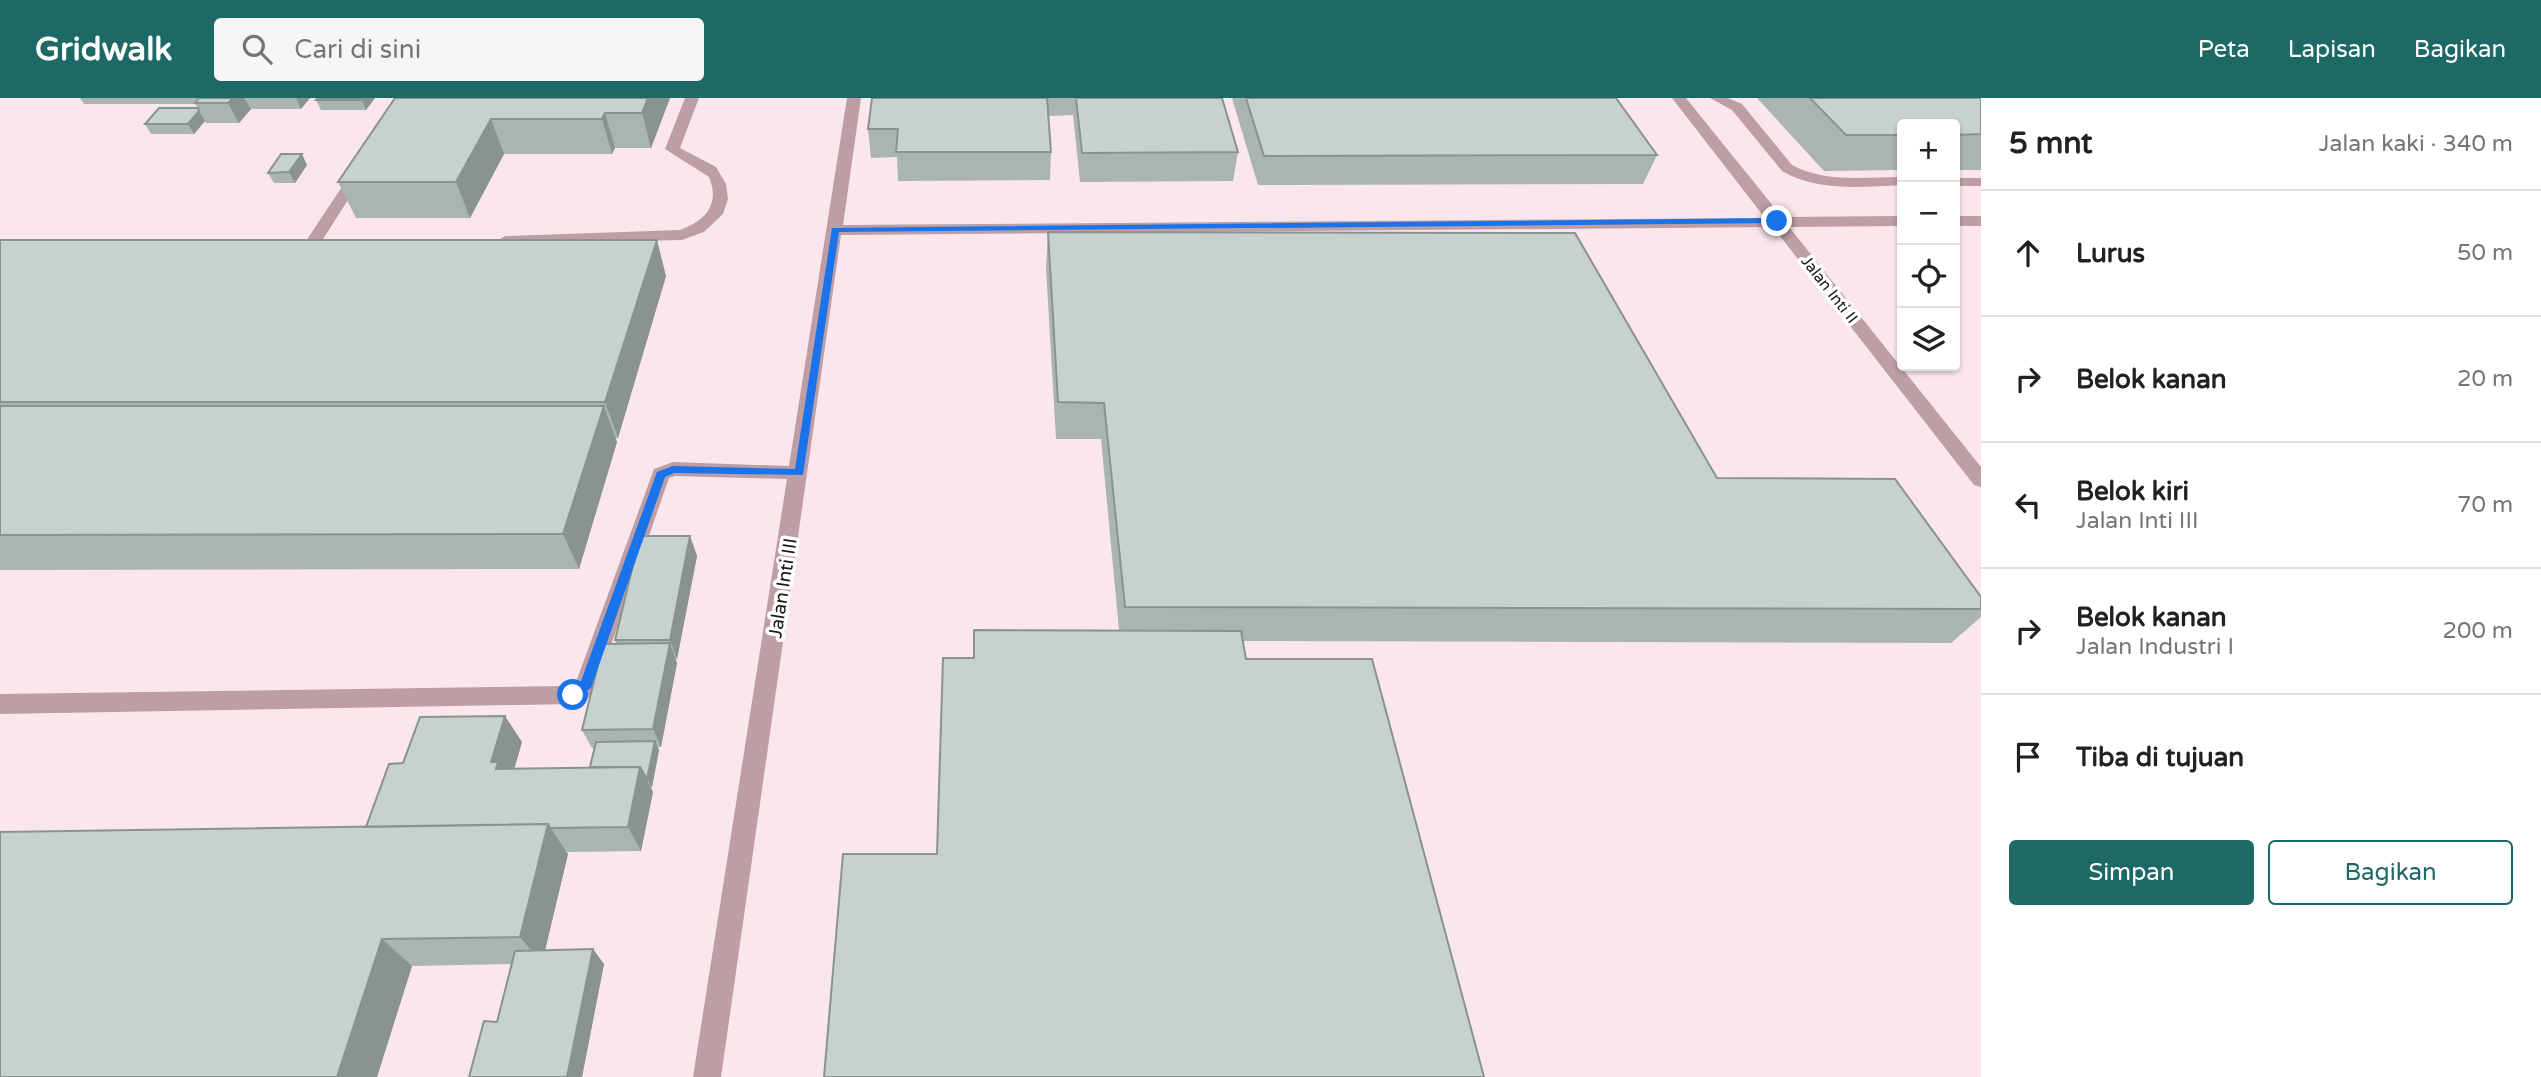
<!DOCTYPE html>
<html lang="id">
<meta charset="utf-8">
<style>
:root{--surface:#fff;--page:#f6f6f6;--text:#202124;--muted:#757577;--line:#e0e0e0;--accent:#1d6965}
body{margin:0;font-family:"Varela Round",sans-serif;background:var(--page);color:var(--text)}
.controls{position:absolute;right:21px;top:21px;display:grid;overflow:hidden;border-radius:7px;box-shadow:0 2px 5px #0004}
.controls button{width:63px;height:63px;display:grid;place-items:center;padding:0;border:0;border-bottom:2px solid var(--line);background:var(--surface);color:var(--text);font:35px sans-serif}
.stop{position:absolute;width:21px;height:21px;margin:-16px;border:5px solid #1a73e8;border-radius:50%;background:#fff}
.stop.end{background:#1a73e8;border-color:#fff;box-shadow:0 2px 7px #0008}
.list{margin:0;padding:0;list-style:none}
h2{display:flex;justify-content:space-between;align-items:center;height:91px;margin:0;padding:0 28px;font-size:30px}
h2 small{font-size:23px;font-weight:400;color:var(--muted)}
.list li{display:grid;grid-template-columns:46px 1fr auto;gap:21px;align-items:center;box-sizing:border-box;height:126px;padding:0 28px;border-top:2px solid var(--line)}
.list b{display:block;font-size:26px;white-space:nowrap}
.list p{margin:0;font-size:23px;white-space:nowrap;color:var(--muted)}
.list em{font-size:23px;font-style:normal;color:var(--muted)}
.actions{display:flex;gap:14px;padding:21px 28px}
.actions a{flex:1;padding:16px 0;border:2px solid var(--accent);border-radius:7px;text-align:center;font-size:24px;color:var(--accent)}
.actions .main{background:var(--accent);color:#fff}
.icon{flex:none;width:38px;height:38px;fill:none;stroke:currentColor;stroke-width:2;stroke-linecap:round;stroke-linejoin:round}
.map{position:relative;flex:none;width:1981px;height:979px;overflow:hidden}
header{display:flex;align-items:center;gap:42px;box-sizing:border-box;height:98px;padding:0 35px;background:var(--accent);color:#fff}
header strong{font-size:33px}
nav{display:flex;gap:38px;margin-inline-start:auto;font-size:24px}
.search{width:490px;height:63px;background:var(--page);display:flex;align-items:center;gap:18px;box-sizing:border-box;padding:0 24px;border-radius:7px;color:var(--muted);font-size:26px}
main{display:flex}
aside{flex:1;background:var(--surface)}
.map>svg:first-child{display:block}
</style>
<header>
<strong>Gridwalk</strong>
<div class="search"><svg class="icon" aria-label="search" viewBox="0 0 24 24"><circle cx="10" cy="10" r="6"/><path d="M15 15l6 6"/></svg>Cari di sini</div>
<nav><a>Peta</a><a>Lapisan</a><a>Bagikan</a></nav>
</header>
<main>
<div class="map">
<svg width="1981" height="979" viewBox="0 0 1981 979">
<rect width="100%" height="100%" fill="#fef5f7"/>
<path fill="#fbe7eb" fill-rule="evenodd" d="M0,0H1981V979H0ZM1902,26H1955V268H1902Z"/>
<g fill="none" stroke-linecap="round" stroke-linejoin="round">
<path fill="#bd9ea5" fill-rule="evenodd" d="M685,0H699L680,50L716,69L726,86L728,101L723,116L704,134L682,142L499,146L497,143L505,138L680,132C706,123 720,106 709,79L665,51Z
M847,0H861L843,127L1765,120L1672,0H1686L1782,119L1902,118V128L1789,129L1981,369V389L1974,387L1773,129L841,137L721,979H693L787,381L675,378L669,380L596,590L593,597L573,606L0,616V596L570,588L576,584L654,371L673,364L789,368Z
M1710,0H1728L1742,6L1792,67C1825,85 1865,79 1902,79V87C1862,89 1818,94 1782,73L1732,12Z
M360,68L367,72L318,149L310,154L304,152L302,149L355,69Z
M1955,80H1981V88H1955Z
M1955,118H1981V128H1955Z"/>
</g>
<path fill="#aab4b3" d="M80,0H310L301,11H251L239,25H206L205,23L194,36H151L145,26L198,10L195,6H84Z
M318,0H375L366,12H321L316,2Z
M395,0H670L651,50H615L612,56H504L470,120H356L338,84Z
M872,0H1222L1238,54L1233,83L1080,84L1073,17L1048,18L1051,54L1050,82L898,83L897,59L871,60L868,31Z
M1232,0H1616L1657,57L1643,86L1258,87Z
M1757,0H1981V72H1955V26H1902V72L1824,73Z
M307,67L295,85H274L268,75Z
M1048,134L1717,380L1981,499V519L1951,545L1243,543L1246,561L937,756L974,560L1119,532L1101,341H1056L1046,170Z
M0,142L666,178L618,340H615L617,344L579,471L0,472Z
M690,438L697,458L677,561H676L677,565L661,649H658L659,652L651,690L653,694L641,753L566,754L568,756L545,852L604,866L582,979H469L497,924L512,866L412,868L377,979L366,729L403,665L522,644L514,671L590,669L594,650H592L582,632L617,546L615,542Z"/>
<path fill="#8b9292" d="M233,0H244L251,11L239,25L228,5Z
M296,0H310L301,11Z
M363,0H375L366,12L362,2Z
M648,0H670L651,50L642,15Z
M199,13L205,23L194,36L188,26Z
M605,15L615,50L612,56L602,21Z
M491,21L504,56L470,120L456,84Z
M302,56L307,67L295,85L289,74Z
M657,142L666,178L618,340L605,304Z
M604,308L617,344L579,471L563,436Z
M690,438L697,458L677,561L670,542Z
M670,545L677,565L661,649L653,631Z
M505,618L522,644L511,682L513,696L491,664Z
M655,643L659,652L652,690L647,681Z
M640,669L653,694L641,753L628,729Z
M548,726L568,756L542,865L520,839Z
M382,841L412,868L377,979H337Z
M593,851L604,866L582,979H567Z"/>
<path fill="#c6d1d0" stroke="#8b9292" stroke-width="2" d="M199,0H233L228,5H195Z
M318,0H363L362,2H316Z
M395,0H648L642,15H605L602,21H491L456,84H338Z
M872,0H1047L1051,54H896L898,31H868Z
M1076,0H1222L1238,54L1082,55Z
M1246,0H1616L1657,57L1264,58Z
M1810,0H1981V36L1955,37V26H1902V37H1846Z
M159,10H198L199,13L188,26H145Z
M281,56H302L289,74L268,75Z
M1048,134L1575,135L1717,380L1895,381L1981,499V511L1125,509L1104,305L1058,304Z
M0,142H657L605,304H0Z
M0,308H604L563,436L0,437Z
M640,438H690L670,542H615Z
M974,532L1241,533L1246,561H1372L1484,979H824L843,756H937L943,560H974Z
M670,545L653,631L582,632L603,546Z
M505,618L491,664H498L496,671L640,669L628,729L550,730L548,726L366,729L389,666L403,665L420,619Z
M655,643L647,681L640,669H590L596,644Z
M548,726L520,839L382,841L337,979H0V734Z
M593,851L567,979H469L484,923L497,924L515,853Z"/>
<path fill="#1a73e8" d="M1777,120L1780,125L839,134L803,377L674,375L665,379L591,590L573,602L566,597L580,586L657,374L673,368L795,371L832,130Z"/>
<g text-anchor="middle" stroke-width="7" stroke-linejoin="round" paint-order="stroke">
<g font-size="16" fill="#1d191a" stroke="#fff">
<text transform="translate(1830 191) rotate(52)" y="6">Jalan Inti II</text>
</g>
<g font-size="19" fill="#1d191a" stroke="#fff">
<text transform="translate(782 490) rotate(-81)" y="7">Jalan Inti III</text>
</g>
</g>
</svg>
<div class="controls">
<button>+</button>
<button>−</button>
<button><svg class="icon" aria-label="locate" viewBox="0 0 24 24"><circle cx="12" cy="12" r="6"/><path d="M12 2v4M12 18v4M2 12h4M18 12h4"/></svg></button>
<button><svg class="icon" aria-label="layers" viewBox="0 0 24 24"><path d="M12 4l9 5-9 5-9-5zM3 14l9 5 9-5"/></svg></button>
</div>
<div class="stop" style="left:573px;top:597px"></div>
<div class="stop end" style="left:1777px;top:123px"></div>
</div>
<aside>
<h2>5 mnt<small>Jalan kaki · 340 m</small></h2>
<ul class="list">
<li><svg class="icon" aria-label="ahead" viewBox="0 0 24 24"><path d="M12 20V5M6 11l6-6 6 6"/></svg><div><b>Lurus</b></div><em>50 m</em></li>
<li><svg class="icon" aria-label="right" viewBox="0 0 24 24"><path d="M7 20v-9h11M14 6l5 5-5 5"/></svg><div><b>Belok kanan</b></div><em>20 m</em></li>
<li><svg class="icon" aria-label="left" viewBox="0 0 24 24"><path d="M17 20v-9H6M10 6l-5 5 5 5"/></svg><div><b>Belok kiri</b><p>Jalan Inti III</p></div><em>70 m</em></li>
<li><svg class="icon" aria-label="right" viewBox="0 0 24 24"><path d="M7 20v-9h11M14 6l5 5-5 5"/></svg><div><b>Belok kanan</b><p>Jalan Industri I</p></div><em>200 m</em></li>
<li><svg class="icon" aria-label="arrive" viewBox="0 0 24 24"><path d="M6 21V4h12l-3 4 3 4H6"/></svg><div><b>Tiba di tujuan</b></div></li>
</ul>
<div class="actions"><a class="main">Simpan</a><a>Bagikan</a></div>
</aside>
</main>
